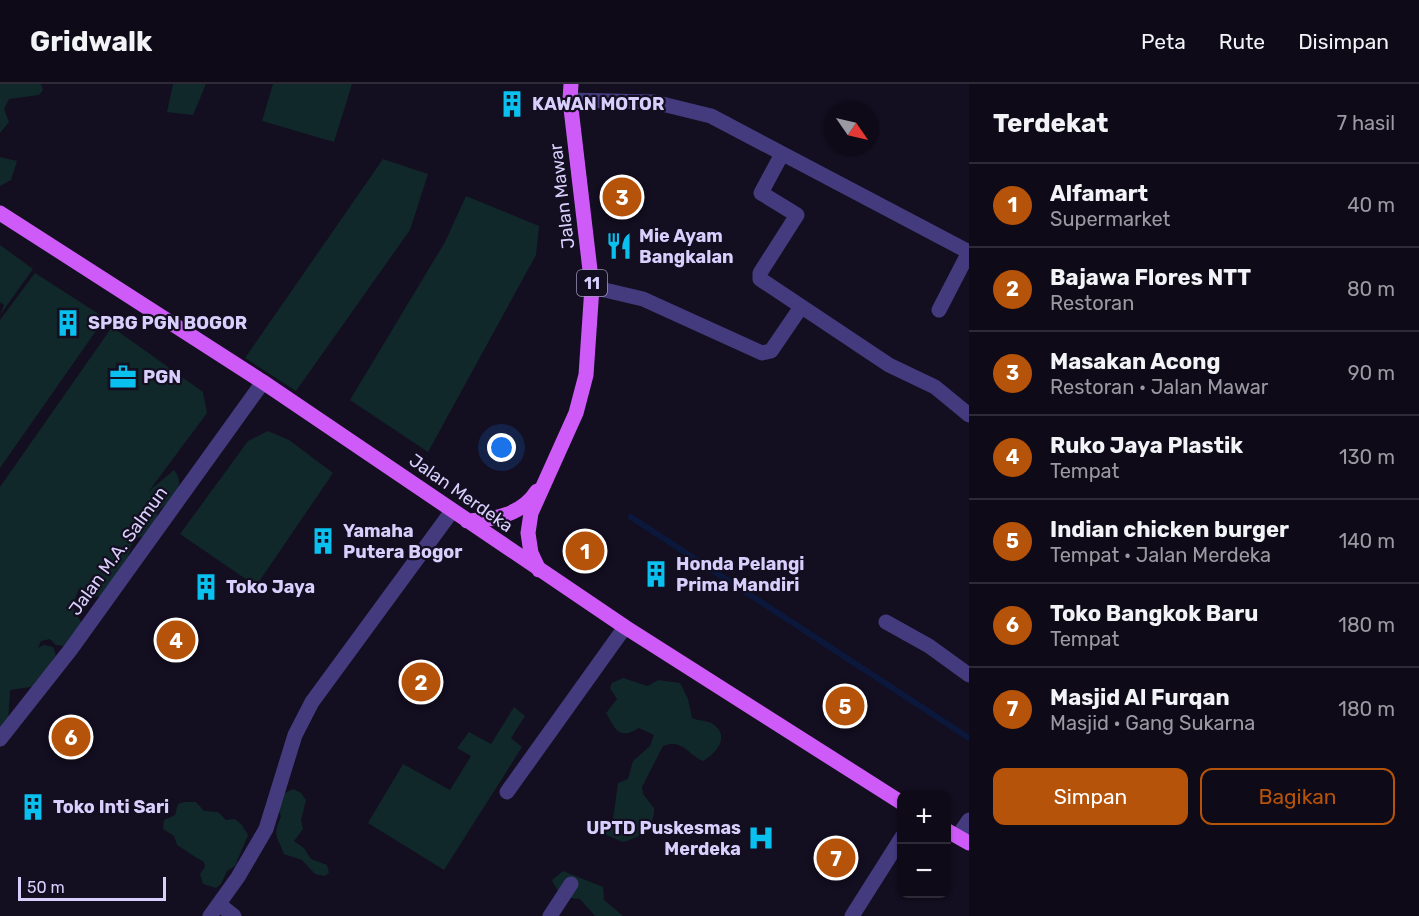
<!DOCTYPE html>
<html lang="id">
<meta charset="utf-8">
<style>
:root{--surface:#0e0a18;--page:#1c1825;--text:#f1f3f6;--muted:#9b9aa2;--line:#2e2b37;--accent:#b45309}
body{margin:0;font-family:Rubik,sans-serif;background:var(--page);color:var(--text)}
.controls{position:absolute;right:18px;bottom:18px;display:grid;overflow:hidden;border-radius:12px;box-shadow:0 2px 4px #0004}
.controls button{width:54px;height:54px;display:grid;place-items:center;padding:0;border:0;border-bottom:2px solid var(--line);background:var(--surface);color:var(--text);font:30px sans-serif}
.compass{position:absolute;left:825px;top:18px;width:54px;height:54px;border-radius:50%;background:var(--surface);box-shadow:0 2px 4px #0004;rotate:124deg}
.scale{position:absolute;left:18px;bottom:15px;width:148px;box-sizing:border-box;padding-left:6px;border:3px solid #d9cffd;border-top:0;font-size:16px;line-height:21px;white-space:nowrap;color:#d9cffd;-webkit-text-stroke:4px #130e20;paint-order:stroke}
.you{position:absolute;left:502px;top:364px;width:21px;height:21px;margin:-15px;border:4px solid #fff;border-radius:50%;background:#1a73e8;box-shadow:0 0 0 9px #1a73e833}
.badge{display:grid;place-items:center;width:39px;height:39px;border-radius:50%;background:var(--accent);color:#fff;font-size:20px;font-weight:700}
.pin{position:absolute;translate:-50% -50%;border:3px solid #fff;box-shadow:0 2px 6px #0006}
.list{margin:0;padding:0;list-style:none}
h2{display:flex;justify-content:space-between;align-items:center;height:78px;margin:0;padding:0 24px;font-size:26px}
h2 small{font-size:20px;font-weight:400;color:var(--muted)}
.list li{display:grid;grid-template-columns:39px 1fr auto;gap:18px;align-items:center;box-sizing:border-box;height:84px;padding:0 24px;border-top:2px solid var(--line)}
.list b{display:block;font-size:22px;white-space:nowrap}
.list p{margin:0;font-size:20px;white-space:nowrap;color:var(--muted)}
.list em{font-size:20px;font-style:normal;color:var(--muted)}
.actions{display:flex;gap:12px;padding:18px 24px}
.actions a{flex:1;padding:14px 0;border:2px solid var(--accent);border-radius:12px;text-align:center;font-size:21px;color:var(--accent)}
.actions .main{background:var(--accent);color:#fff}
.map{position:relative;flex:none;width:969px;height:832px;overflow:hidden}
header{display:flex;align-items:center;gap:36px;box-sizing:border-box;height:84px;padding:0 30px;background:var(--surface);border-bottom:2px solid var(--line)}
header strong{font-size:28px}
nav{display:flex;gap:33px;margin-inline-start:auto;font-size:21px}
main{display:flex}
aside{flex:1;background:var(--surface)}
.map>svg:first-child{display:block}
</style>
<header>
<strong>Gridwalk</strong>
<nav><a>Peta</a><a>Rute</a><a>Disimpan</a></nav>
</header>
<main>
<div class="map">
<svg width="969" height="832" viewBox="0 0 969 832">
<rect width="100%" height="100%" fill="#130e20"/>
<path fill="#11282a" d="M0,0H41L43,6L39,11L9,15L4,25L9,38L0,49Z
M173,0H206L193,31L167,28Z
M273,0H352L334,58L262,37Z
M0,73L17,77L11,96L0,102Z
M383,75L428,90L410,146L296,307L245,274Z
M466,112L539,142L536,171L428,368L350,316L445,158Z
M0,161L33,185L0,231L4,221L0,218Z
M35,189L105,234L0,384V236Z
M112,243L203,308L207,329L149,407L174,386C188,403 170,417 157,428L158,438L148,452L139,453L131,457C132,473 115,501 104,512L94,513L88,507L79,505L72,522L84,543L66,562L56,561L50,555L41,557L38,564L44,561L53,563L56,571L37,602L10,606L8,640L0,649V403Z
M268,347L289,356L333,389L256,502L180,450L248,357Z
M623,594L648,602L658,596L680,599L688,615L692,634C698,637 705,636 711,639C731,650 718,669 703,677C688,671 683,654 663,662L642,703L643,710L654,724C655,743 640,754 623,758L604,750V743L613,735L618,699L628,695L633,677L650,662L654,651L639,644C618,657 615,644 606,629L617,615L610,604L612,599Z
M514,623L525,632L511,654L522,663L444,786L368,739L403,680L450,706L471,672L457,664L469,648L491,660Z
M293,705L301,709L306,716L301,736L303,745L294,757L304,764L311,775L327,781L329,789L325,792L315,790L302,776L284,770C276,749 273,753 281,732L277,723L281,711Z
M184,718H196L204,727L218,728L226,736L235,735L242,741L248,751L235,782L227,787L221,800L216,804L203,800L200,790L205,783L204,778C194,773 187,767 177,761L174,752L163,745L164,736L175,731L178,720Z
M563,787L603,803L604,816L623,832H595L580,815C565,814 558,810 552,796Z"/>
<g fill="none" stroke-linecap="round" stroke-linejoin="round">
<path stroke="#0b183c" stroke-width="6" d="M631,433L969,654"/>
<path stroke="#443b7e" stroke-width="15" d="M570,16L654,18L711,32L969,168
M782,70L761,109L797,131L760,189V195L889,281L935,303L969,331
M592,203L643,215L762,269L771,267L801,223
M939,226L969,168
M886,538L929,562L969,591
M507,708L625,543
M958,752L969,736
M219,820L234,832
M210,832L238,793L266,745L295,651L312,618L452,427
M550,832L571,800
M852,832L902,753"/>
<path stroke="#443b7e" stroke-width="15" d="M0,655L71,565L263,298"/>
<path stroke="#ce5bf8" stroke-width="15" d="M0,129L263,298L625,543L902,719
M467,437C493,436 522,431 537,407
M539,486L531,469L528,449L531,429L576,329L586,291L592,203L570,16L571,0
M946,746L969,759"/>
</g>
<defs>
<symbol id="building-bare" viewBox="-9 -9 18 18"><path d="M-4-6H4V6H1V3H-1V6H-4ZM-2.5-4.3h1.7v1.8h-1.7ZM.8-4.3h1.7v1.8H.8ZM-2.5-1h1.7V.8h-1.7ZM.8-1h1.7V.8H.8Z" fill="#09c0ef" stroke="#130e20" stroke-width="2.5" paint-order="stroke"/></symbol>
<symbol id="restaurant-bare" viewBox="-9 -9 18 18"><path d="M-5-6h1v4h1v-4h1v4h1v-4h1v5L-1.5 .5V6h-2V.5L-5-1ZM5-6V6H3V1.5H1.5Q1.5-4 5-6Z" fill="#09c0ef" stroke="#130e20" stroke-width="2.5" paint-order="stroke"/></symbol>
<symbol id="office-bare" viewBox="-9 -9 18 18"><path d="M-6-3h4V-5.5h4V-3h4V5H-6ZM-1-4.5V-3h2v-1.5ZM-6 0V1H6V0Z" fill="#09c0ef" stroke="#130e20" stroke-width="2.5" paint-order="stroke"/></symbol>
<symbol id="hospital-bare" viewBox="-9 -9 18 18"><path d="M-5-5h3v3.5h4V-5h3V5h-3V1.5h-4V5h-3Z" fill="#09c0ef" stroke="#130e20" stroke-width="2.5" paint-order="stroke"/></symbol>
</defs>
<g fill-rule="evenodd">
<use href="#building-bare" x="493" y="1" width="38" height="38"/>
<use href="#restaurant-bare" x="600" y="143" width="38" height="38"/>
<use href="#building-bare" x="49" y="220" width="38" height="38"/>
<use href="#office-bare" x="104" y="274" width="38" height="38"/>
<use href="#building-bare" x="304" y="438" width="38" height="38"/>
<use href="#building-bare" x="637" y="471" width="38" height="38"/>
<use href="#building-bare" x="187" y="484" width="38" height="38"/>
<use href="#building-bare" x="14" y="704" width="38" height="38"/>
<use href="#hospital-bare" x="742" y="735" width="38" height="38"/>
</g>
<g text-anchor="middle" stroke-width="4.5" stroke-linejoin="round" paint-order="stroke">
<rect fill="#130e20" stroke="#9e95bb" stroke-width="1.5" x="577" y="186" width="30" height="26" rx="4.5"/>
<g font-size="16" font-weight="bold" fill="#d9cffd">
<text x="592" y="205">11</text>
</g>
<g font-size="18" font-weight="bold" fill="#d9cffd" stroke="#130e20" text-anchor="start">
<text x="532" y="26">KAWAN MOTOR</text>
<text x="639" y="158">Mie Ayam<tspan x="639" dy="21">Bangkalan</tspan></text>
<text x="88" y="245">SPBG PGN BOGOR</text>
<text x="143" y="299">PGN</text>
<text x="343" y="453">Yamaha<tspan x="343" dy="21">Putera Bogor</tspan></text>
<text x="676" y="486">Honda Pelangi<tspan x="676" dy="21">Prima Mandiri</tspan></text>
<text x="226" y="509">Toko Jaya</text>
<text x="53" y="729">Toko Inti Sari</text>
<text x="741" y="750" text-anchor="end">UPTD Puskesmas<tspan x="741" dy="21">Merdeka</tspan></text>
</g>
<g font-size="18" fill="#d9cffd" stroke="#130e20">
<text transform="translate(562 112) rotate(-97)" y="6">Jalan Mawar</text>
<text transform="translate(461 409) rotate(35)" y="6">Jalan Merdeka</text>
<text transform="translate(118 467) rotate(-54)" y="6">Jalan M.A. Salmun</text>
</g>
</g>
</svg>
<div class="controls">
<button>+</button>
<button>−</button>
</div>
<svg class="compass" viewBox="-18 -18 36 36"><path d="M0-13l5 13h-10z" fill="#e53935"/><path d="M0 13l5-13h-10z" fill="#9b9aa2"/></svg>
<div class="scale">50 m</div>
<div class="you"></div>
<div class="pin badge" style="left:585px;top:467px">1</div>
<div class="pin badge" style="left:421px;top:598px">2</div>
<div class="pin badge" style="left:622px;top:113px">3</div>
<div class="pin badge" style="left:176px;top:556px">4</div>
<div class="pin badge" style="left:845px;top:622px">5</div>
<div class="pin badge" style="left:71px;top:653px">6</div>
<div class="pin badge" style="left:836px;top:774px">7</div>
</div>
<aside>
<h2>Terdekat<small>7 hasil</small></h2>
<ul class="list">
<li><span class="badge">1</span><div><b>Alfamart</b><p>Supermarket</p></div><em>40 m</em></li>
<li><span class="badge">2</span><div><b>Bajawa Flores NTT</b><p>Restoran</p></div><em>80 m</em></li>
<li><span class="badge">3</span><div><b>Masakan Acong</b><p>Restoran · Jalan Mawar</p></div><em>90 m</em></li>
<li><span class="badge">4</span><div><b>Ruko Jaya Plastik</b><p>Tempat</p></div><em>130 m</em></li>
<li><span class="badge">5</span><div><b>Indian chicken burger</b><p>Tempat · Jalan Merdeka</p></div><em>140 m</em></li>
<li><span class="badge">6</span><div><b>Toko Bangkok Baru</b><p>Tempat</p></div><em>180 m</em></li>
<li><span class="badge">7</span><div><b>Masjid Al Furqan</b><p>Masjid · Gang Sukarna</p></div><em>180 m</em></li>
</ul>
<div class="actions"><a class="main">Simpan</a><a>Bagikan</a></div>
</aside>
</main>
